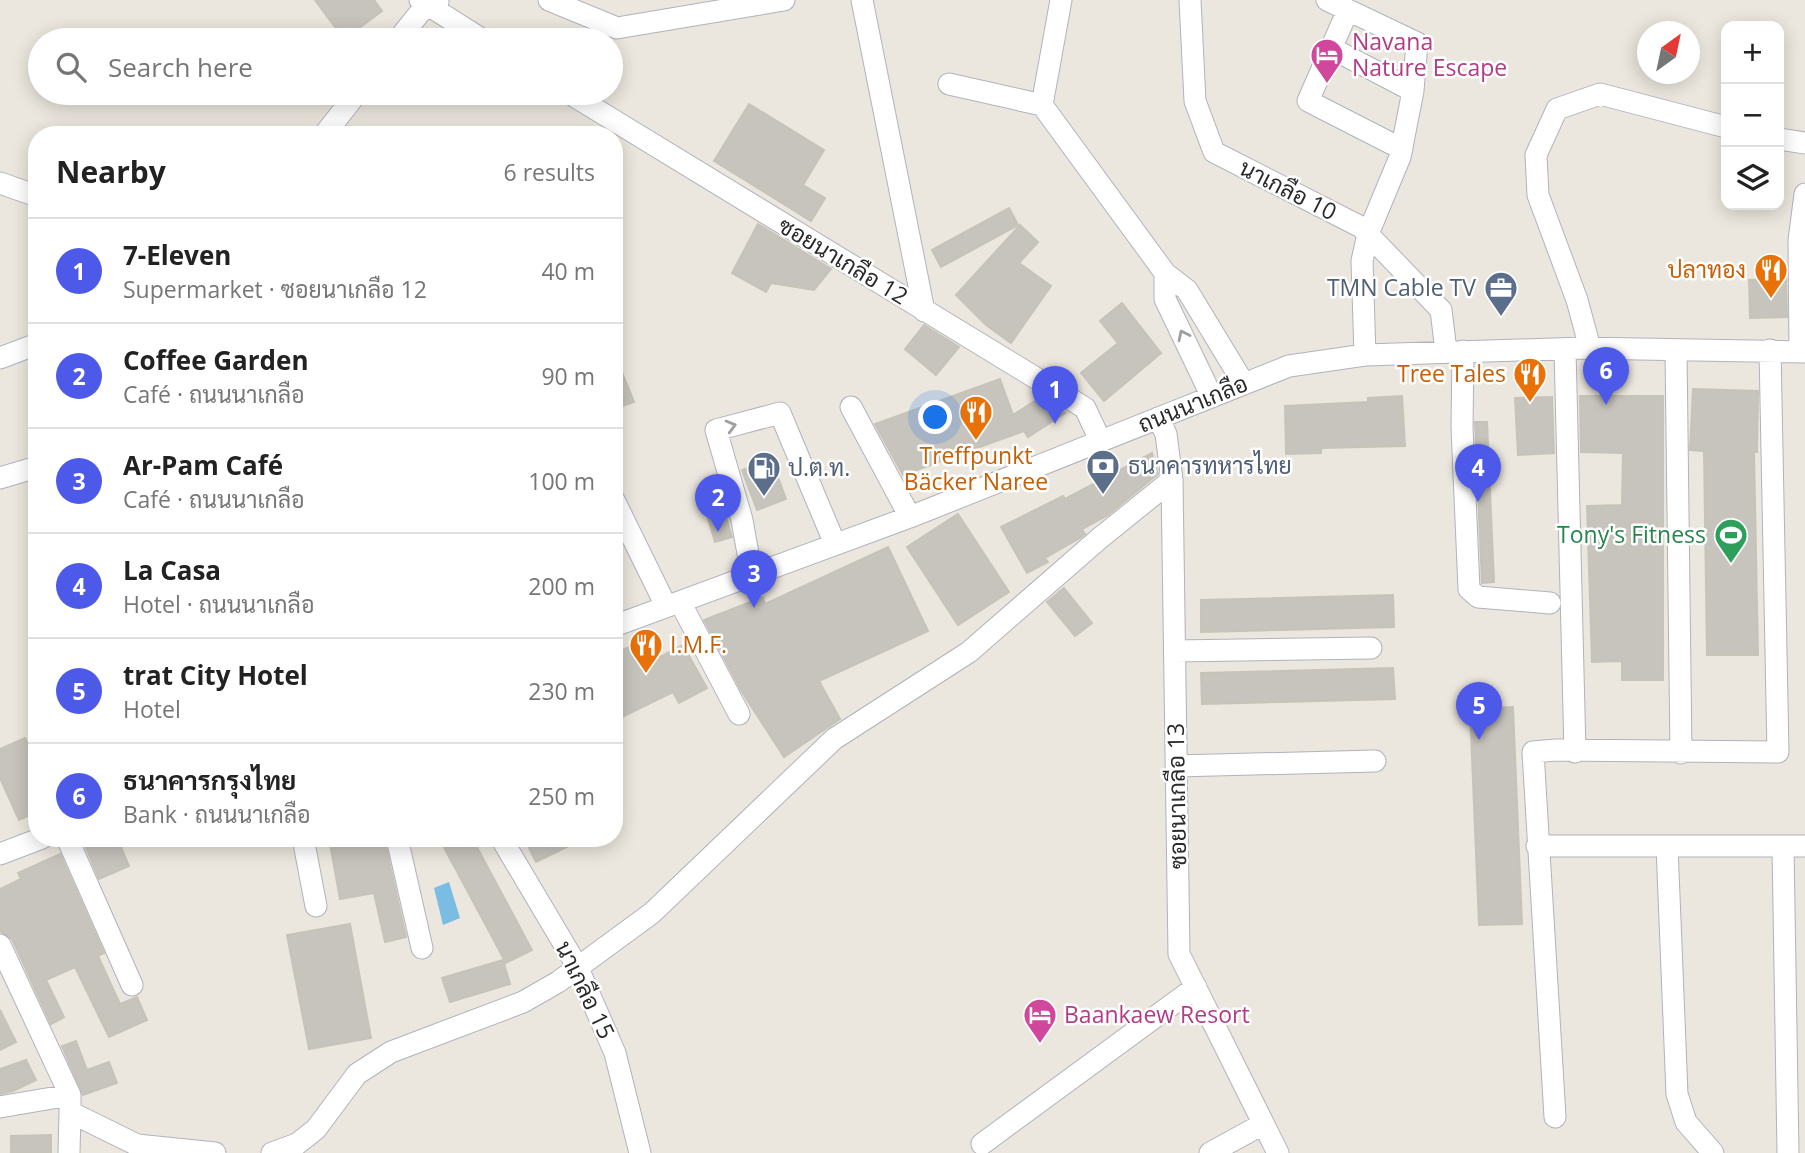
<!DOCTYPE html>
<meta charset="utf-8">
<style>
:root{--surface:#fff;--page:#f2f2f2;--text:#222;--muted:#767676;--line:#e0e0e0;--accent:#4d59e9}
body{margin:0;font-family:"Open Sans",Sarabun,sans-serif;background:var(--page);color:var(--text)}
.controls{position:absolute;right:21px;top:21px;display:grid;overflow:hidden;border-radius:14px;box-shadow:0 4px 18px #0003}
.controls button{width:63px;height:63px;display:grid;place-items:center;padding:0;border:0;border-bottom:2px solid var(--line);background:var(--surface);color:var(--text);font:35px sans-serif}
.compass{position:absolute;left:1637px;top:21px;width:63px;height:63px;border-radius:50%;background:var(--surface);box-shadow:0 4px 18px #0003;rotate:33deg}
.you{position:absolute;left:936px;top:418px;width:24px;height:24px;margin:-18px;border:5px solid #fff;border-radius:50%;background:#1a73e8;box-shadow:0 0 0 10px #1a73e833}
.badge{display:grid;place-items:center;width:46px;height:46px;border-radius:50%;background:var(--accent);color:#fff;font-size:23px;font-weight:700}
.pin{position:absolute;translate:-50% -58px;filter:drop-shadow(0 2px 4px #0008)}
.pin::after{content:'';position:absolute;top:37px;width:24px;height:21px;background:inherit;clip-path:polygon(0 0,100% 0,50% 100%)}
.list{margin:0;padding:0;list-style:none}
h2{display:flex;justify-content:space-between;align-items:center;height:91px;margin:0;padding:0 28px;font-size:30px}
h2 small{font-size:23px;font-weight:400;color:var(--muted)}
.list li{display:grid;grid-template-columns:46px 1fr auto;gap:21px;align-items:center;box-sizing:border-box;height:105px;padding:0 28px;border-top:2px solid var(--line)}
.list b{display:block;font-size:26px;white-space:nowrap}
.list p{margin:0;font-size:23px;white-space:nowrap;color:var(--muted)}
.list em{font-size:23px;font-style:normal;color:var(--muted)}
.icon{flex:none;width:38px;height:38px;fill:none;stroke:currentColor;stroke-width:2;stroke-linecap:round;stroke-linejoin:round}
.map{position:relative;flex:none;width:1805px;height:1153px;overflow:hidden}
.search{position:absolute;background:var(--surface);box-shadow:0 4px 18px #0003;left:28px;top:28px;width:595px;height:77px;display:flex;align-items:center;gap:18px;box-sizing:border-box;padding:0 24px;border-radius:38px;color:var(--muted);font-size:26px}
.panel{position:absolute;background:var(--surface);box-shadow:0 4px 18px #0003;left:28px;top:126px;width:595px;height:721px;border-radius:28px}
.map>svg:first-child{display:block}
</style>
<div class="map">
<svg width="1805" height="1153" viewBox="0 0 1805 1153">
<rect width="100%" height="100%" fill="#ebe7de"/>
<path fill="#7bbce3" d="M449,882L460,918L443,925L434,888Z"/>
<path fill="#c7c3bd" stroke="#c6c3b8" stroke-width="2" d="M315,0H374L382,11L344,39Z
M749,104L824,150L803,185L825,198L811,221L714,161Z
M1009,208L1018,225L941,267L932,250Z
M758,224L831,269L814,290L771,283L766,292L732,273Z
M1020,225L1038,242L1019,263L1051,286L1011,343L986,325L956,295Z
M1786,279L1787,317L1750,318L1749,280Z
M1122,303L1161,353L1104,401L1081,373L1118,343L1100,321Z
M924,325L959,347L936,375L905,349Z
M614,353L634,402L614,409Z
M1000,379L1013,415L1041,397L1065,413L1028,437L1024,431L903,475L875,424Z
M1693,389L1758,391L1757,452H1754L1758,655H1707L1704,451L1690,450Z
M1402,396L1405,446L1321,448V453L1286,454L1285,406L1368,402V398Z
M1580,396H1663V680H1622V661L1592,662L1587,506L1622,505L1623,453L1581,452Z
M1552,397L1554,453L1518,455L1515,398Z
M1475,422H1487L1494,582L1482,583Z
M1152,453L1158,474L1108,515L1082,529L1085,534L1080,538L1045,558L1048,562L1027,573L1001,527L1063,496L1065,499Z
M771,459L786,499L757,510L742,470Z
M725,513L732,537L715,542L708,518Z
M958,514L1009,592L958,625L907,547Z
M888,547L928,631L819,681L840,719L784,757L742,692L704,620L763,597L765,604Z
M1064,588L1092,623L1075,636L1047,602Z
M1393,595L1394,627L1201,632V600Z
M642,641L652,661L683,645L707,688L679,703L673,692L614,721V654Z
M1393,668L1395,699L1202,704L1201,673Z
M1513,707L1522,924L1479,925L1470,709Z
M25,738L37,764V812L19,820L0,778V749Z
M101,838H117L129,866L99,879L85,845Z
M329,838H384L406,937L385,942L374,893L340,899Z
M439,838H472L532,950L506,963Z
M524,838H585L536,862Z
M60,854L104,953L98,956L120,1004L137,997L147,1020L109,1037L75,967L46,980L64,1017L51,1024L12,939L0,931V889L21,879L18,873Z
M350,924L371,1038L309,1049L287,935Z
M503,960L510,984L450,1002L442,978Z
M0,1010L16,1042L0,1050Z
M76,1041L87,1070L109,1062L117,1083L83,1095L62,1046Z
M26,1060L36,1080L13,1091L0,1094V1069Z
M51,1135V1153H11V1136Z"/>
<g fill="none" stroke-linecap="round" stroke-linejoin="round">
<defs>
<path id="minor" d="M420,0L483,40
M549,0L617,28L784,0
M862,0L924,311
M1190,0L1195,101L1214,152L1361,227L1441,310L1446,351
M1327,0L1417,43L1413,91L1400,157L1368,234L1362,261L1365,355
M1348,10L1308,101L1402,149
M398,40L426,5L438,2
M1331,48L1413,91
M949,84L1042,105L1165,273
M569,93L1085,408L1101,442
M1042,105L1061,0
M324,135L357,93
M1779,139L1805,143
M0,183L37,196
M1590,348L1577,300L1538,195L1536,155L1557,109L1600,94L1726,127
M1565,349L1575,752
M1463,351L1462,427L1469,589L1478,597L1550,603
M1676,351L1681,753
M1800,352L1799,240L1805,194
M0,358L37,344
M1212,397L1165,299V273L1187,290L1244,384
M851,407L910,517
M1158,418L1166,434L1172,480L1179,954L1278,1153
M0,478L37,467
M614,500L666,606
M752,576L742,520L716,430L780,413L835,544
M680,602L739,714
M614,626L910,517L1289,366L1365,355L1583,348L1805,352
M1175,651L1371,648
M1176,766L1375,761
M67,838L132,985
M303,838L316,906
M397,838L422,948
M501,838L577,966L615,1053L640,1153
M1537,846H1805
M1667,846L1677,1094L1686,1122L1713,1153
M1783,846L1788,1153
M0,854L42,838
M0,945L70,1095V1112L137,1145L215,1153
M0,1107L70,1095
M1555,1117L1533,752L1556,750L1778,752L1770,350
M982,1144L1196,987
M69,1153L70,1112
M272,1153L297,1144L316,1129L357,1074L391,1052L523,1002L558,982L652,913L834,739L969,652L1100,538L1172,480
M1210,1153L1263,1124"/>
</defs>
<use href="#minor" stroke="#b1b2bd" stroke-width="23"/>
<use href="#minor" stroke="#fff" stroke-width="21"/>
</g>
<defs><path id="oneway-chevron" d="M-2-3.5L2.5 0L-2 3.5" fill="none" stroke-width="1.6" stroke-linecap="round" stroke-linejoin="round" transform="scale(1.75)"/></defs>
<g stroke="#9f9f9f">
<use href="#oneway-chevron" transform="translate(1183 335) rotate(-116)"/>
<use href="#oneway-chevron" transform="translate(731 426) rotate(-15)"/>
</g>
<defs>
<symbol id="hotel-pin" viewBox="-11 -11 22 30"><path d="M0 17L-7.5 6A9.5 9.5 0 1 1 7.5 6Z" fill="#d1479c" stroke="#fff"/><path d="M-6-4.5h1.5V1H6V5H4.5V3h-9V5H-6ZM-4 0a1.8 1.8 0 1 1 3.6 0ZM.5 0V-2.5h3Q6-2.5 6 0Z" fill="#fff"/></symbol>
<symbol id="restaurant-pin" viewBox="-11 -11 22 30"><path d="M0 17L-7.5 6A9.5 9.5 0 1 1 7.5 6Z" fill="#e8710a" stroke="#fff"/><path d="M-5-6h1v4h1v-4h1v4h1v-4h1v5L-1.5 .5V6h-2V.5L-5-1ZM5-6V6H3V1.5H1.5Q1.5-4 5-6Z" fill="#fff"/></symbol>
<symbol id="office-pin" viewBox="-11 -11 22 30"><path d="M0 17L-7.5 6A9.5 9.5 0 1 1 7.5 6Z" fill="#5c6f8a" stroke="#fff"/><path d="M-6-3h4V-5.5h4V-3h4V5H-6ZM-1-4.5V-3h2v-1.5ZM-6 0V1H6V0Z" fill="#fff"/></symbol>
<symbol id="bank-pin" viewBox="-11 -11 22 30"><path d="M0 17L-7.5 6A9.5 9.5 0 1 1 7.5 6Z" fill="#5c6f8a" stroke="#fff"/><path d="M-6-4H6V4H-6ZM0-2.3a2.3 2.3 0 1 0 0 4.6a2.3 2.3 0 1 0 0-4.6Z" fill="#fff"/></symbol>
<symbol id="fuel-pin" viewBox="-11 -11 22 30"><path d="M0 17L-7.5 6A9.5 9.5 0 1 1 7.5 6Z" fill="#5c6f8a" stroke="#fff"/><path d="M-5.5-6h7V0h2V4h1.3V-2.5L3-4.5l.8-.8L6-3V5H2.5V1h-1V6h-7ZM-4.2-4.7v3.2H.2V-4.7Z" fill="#fff"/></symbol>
<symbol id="stadium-pin" viewBox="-11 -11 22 30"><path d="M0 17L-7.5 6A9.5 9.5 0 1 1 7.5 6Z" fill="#2e9e5b" stroke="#fff"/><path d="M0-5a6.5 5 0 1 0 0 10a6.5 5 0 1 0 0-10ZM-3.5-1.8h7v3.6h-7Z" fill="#fff"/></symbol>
</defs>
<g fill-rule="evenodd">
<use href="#hotel-pin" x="1308" y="36" width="38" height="52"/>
<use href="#restaurant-pin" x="1752" y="251" width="38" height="52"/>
<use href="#office-pin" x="1482" y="269" width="38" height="52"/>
<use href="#restaurant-pin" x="1511" y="355" width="38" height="52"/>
<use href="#restaurant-pin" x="957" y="393" width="38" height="52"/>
<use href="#bank-pin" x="1084" y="447" width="38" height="52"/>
<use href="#fuel-pin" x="745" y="449" width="38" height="52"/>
<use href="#stadium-pin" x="1712" y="516" width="38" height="52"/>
<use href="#restaurant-pin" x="627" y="626" width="38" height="52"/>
<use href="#hotel-pin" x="1021" y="996" width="38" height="52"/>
</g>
<g text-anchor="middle" stroke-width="5" stroke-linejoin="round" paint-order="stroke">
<g font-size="23" fill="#b23c85" stroke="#fff" text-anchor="start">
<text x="1352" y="50">Navana<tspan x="1352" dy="26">Nature Escape</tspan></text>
<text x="1064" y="1023">Baankaew Resort</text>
</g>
<g font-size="23" fill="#2a2a2a" stroke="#fff">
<text transform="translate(1288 190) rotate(27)" y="8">นาเกลือ 10</text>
<text transform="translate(843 261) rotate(31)" y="8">ซอยนาเกลือ 12</text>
<text transform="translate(1193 404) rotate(-22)" y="8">ถนนนาเกลือ</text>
<text transform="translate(1177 796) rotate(-91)" y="8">ซอยนาเกลือ 13</text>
<text transform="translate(585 990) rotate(64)" y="8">นาเกลือ 15</text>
</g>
<g font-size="23" fill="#c56008" stroke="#fff" text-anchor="end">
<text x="1746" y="278">ปลาทอง</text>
<text x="1506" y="382">Tree Tales</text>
<text x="976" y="464" text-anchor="middle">Treffpunkt<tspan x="976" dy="26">Bäcker Naree</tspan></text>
<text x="670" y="653" text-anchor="start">I.M.F.</text>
</g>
<g font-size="23" fill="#4e5e75" stroke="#fff" text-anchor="start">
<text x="1476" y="296" text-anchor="end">TMN Cable TV</text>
<text x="1128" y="474">ธนาคารทหารไทย</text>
<text x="788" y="476">ป.ต.ท.</text>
</g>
<g font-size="23" fill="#27864d" stroke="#fff" text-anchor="end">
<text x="1706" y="543">Tony's Fitness</text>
</g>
</g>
</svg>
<div class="controls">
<button>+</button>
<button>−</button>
<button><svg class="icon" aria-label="layers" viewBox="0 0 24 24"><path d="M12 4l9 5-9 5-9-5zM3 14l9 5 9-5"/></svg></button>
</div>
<svg class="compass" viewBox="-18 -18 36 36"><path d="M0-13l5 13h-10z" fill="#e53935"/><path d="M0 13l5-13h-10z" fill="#767676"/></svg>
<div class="you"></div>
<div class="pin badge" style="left:1055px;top:424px">1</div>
<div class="pin badge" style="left:718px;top:532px">2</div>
<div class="pin badge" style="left:754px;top:608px">3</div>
<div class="pin badge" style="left:1478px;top:502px">4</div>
<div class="pin badge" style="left:1479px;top:740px">5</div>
<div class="pin badge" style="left:1606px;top:405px">6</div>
<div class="search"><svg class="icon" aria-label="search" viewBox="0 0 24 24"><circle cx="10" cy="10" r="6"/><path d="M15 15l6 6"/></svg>Search here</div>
<section class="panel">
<h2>Nearby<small>6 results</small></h2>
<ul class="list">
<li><span class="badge">1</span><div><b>7-Eleven</b><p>Supermarket · ซอยนาเกลือ 12</p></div><em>40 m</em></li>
<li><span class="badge">2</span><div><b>Coffee Garden</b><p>Café · ถนนนาเกลือ</p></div><em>90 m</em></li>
<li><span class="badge">3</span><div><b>Ar-Pam Café</b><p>Café · ถนนนาเกลือ</p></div><em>100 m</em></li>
<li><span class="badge">4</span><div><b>La Casa</b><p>Hotel · ถนนนาเกลือ</p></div><em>200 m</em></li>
<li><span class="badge">5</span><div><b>trat City Hotel</b><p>Hotel</p></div><em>230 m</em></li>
<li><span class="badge">6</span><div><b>ธนาคารกรุงไทย</b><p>Bank · ถนนนาเกลือ</p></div><em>250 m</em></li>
</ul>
</section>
</div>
